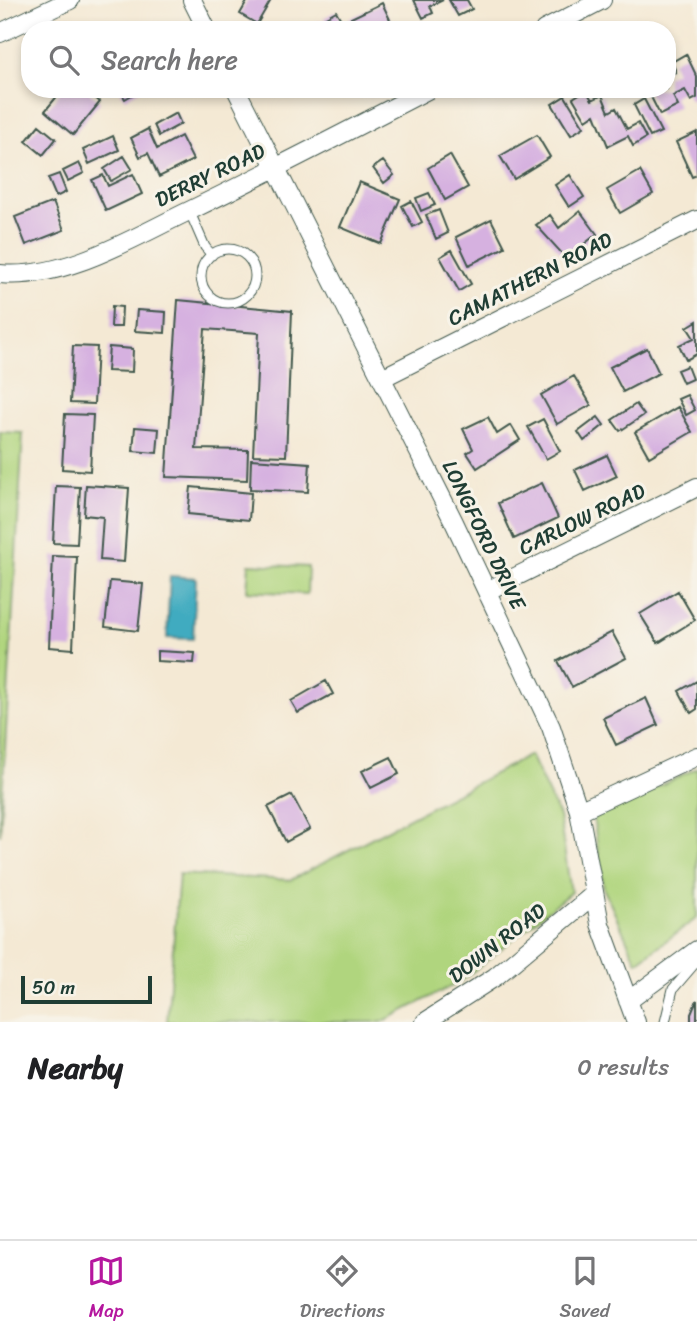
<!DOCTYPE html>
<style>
:root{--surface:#fff;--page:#f6f6f6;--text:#202124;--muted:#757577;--line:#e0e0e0;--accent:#b5179e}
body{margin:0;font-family:Sriracha,sans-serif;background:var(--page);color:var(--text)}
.scale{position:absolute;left:21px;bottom:18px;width:131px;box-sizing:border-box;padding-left:7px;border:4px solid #1f3d34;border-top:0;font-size:19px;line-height:24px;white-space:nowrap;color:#1f3d34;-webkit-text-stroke:5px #f7f3e8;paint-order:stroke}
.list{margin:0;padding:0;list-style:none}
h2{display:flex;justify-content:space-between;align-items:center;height:91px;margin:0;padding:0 28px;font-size:30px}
h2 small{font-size:23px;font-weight:400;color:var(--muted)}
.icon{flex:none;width:38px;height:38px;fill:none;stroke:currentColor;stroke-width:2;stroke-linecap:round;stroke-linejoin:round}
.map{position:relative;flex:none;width:697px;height:1022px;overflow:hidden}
.search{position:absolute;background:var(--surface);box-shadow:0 4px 10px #0003;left:21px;right:21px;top:21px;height:77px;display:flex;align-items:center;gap:18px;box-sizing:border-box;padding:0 24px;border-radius:28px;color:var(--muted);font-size:26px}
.sheet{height:217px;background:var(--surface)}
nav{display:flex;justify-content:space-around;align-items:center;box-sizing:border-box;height:98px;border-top:2px solid var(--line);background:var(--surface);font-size:19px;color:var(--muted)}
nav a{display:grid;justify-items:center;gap:4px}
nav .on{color:var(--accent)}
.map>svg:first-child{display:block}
</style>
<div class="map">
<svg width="697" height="1022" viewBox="0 0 697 1022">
<rect width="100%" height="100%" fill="#f7f3e8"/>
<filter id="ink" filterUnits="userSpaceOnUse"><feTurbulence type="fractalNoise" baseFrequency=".0143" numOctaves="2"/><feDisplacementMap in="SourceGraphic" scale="14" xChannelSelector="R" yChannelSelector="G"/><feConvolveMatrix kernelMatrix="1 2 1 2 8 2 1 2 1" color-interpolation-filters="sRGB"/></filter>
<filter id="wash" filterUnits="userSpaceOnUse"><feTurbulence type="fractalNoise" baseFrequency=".00686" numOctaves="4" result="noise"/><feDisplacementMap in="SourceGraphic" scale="28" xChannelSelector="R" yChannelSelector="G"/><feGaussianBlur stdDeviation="1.57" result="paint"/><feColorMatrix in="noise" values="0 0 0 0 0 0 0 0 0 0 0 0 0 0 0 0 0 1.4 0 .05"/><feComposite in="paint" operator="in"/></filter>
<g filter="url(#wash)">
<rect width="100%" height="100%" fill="#f4e9d4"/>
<path fill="#b0d57e" stroke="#688959" stroke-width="2" d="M0,432L23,433L0,835Z
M249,564L308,567L307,594L247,591Z
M530,755L559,816L571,892L460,982L382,1022H167L179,874L291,880Z
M697,768V918L637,962L604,890L593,817Z"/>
<path fill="#41abc0" stroke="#30747a" stroke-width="2" d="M170,576L196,578L193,639L167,638Z"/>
<g id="blocks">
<path fill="#d6b1e0" d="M248,0H271L257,24L240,14Z
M414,0H443L430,6L433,13L423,18Z
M449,0H467L472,9L458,16Z
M382,3L395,30H354L349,19Z
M336,11L347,30H331L324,18Z
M320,21L325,30H305Z
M686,54L697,77V98L691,101L685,90L673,96L678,106L660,115L647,89H667V76L676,72L672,62Z
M63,89H85L100,102L73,135L45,111Z
M119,89H142L125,99Z
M586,90L592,100L602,95L609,112L616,108L627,129L638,123L646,138L633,146L628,136L608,146L595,114L586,120L573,98Z
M565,96L584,127L571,135L552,104Z
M644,99L661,132L650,137L634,105Z
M176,113L181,124L159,136L154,125Z
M39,125L56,139L43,155L26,141Z
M148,129L157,149L181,136L193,160L159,177L148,153L140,157L131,138Z
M697,132V175L692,177L676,142Z
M537,135L550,157L514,179L500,156Z
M113,136L119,150L89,164L83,150Z
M450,155L468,187L445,200L428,168Z
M124,156L132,169L111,181L104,169Z
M383,161L394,175L384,183L373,168Z
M79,163L84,173L68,181L63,171Z
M640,171L653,194L620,213L607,190Z
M59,174L66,192L56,197L48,178Z
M133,174L142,194L106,211L92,180L103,175L108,186Z
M570,175L584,197L569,207L555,185Z
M359,182L400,199L381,244L340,227Z
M429,193L435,205L421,211L416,198Z
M411,201L422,222L413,227L402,206Z
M53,202L64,230L26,245L15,217Z
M439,210L448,233L436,239L426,215Z
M580,211L597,234L566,258L536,225L550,215L559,228Z
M491,219L505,247L469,265L456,237Z
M452,250L471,284L459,291L440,257Z
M178,300L292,311L286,456L253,455L259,333L205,329L196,449L248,450L247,480L166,477Z
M112,306L122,307L121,327H111Z
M137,310L166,312L165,333L135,331Z
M697,321V354L686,360L679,345L694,338L687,327Z
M73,346L97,347L94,404L70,403Z
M109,347L133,349L132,372L107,371Z
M647,348L659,373L623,392L610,367Z
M687,366L692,379L683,383L677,370Z
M574,376L591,405L557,424L541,395Z
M687,395L695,410L686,415L678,399Z
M636,404L644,415L620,431L612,420Z
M678,407L692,432L649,457L635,432Z
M65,414L93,415L90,471L62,469Z
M488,417L497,434L511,425L520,440L477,468L467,453L473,449L463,429Z
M598,417L604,425L584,441L578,432Z
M543,419L560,451L546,459L528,427Z
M135,427L159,429L157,453L133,451Z
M607,455L617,476L585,491L575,470Z
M251,459L310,463L308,492L250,489Z
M542,483L558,518L514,539L498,503Z
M86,485L129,488L124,562L100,560L103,517L84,515Z
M56,486L80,487L77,544L53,543Z
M191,487L251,493L249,520L188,514Z
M53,556L77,557L73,649L49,647Z
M110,581L143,584L138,631L105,627Z
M678,591L695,620L658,643L640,614Z
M612,632L626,658L572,687L558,661Z
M157,651L195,653L194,663L157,661Z
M326,681L333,694L298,713L291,701Z
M697,681V709L691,713L679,691Z
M646,698L658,725L616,745L603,718Z
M391,757L399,774L371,788L362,771Z
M292,795L310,829L286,842L268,807Z
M697,1000V1022H691V1014Z"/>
</g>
</g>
<g filter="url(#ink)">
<use href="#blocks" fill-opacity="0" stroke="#3f574c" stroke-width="2"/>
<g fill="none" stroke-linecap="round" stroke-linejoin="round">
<defs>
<path id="service" d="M189,210L205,247L212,255
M201 276a27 27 0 1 1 54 0a27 27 0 1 1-54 0Z
M665,1022L673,989L697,961"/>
<path id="minor" d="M192,0L207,30
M544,30L602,0
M0,33L70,0
M236,89L454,522L551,727L579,811L600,924L636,1022
M0,274C66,280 134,237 191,210C271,171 350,130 429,89
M382,378L697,220
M487,591L697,487
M579,811L697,756
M628,1001L697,950
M425,1022L495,977L593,895"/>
</defs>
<use href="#service" stroke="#3f574c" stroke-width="11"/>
<use href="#minor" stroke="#3f574c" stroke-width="20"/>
<use href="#service" stroke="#fff" stroke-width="9"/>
<use href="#minor" stroke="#fff" stroke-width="18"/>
</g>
</g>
<g text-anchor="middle" stroke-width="6" stroke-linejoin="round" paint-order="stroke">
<g font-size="21" fill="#1f3d34" stroke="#f7f3e8">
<text transform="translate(210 175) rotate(-26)" y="7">DERRY ROAD</text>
<text transform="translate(530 279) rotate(-27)" y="7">CAMATHERN ROAD</text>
<text transform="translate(582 519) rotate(-26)" y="7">CARLOW ROAD</text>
<text transform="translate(484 535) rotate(64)" y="7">LONGFORD DRIVE</text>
<text transform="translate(497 943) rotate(-38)" y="7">DOWN ROAD</text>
</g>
</g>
</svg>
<div class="scale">50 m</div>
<div class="search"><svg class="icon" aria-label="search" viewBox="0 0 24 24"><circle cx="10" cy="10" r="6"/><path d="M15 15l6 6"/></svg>Search here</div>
</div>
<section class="sheet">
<h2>Nearby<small>0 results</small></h2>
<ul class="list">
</ul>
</section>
<nav>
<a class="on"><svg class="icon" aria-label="map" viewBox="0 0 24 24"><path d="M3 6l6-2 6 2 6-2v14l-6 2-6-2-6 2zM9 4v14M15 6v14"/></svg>Map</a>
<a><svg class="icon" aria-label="directions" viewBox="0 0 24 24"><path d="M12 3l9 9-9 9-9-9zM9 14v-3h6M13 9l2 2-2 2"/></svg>Directions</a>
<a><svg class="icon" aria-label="saved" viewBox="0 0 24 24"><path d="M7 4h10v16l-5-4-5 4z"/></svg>Saved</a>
</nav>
